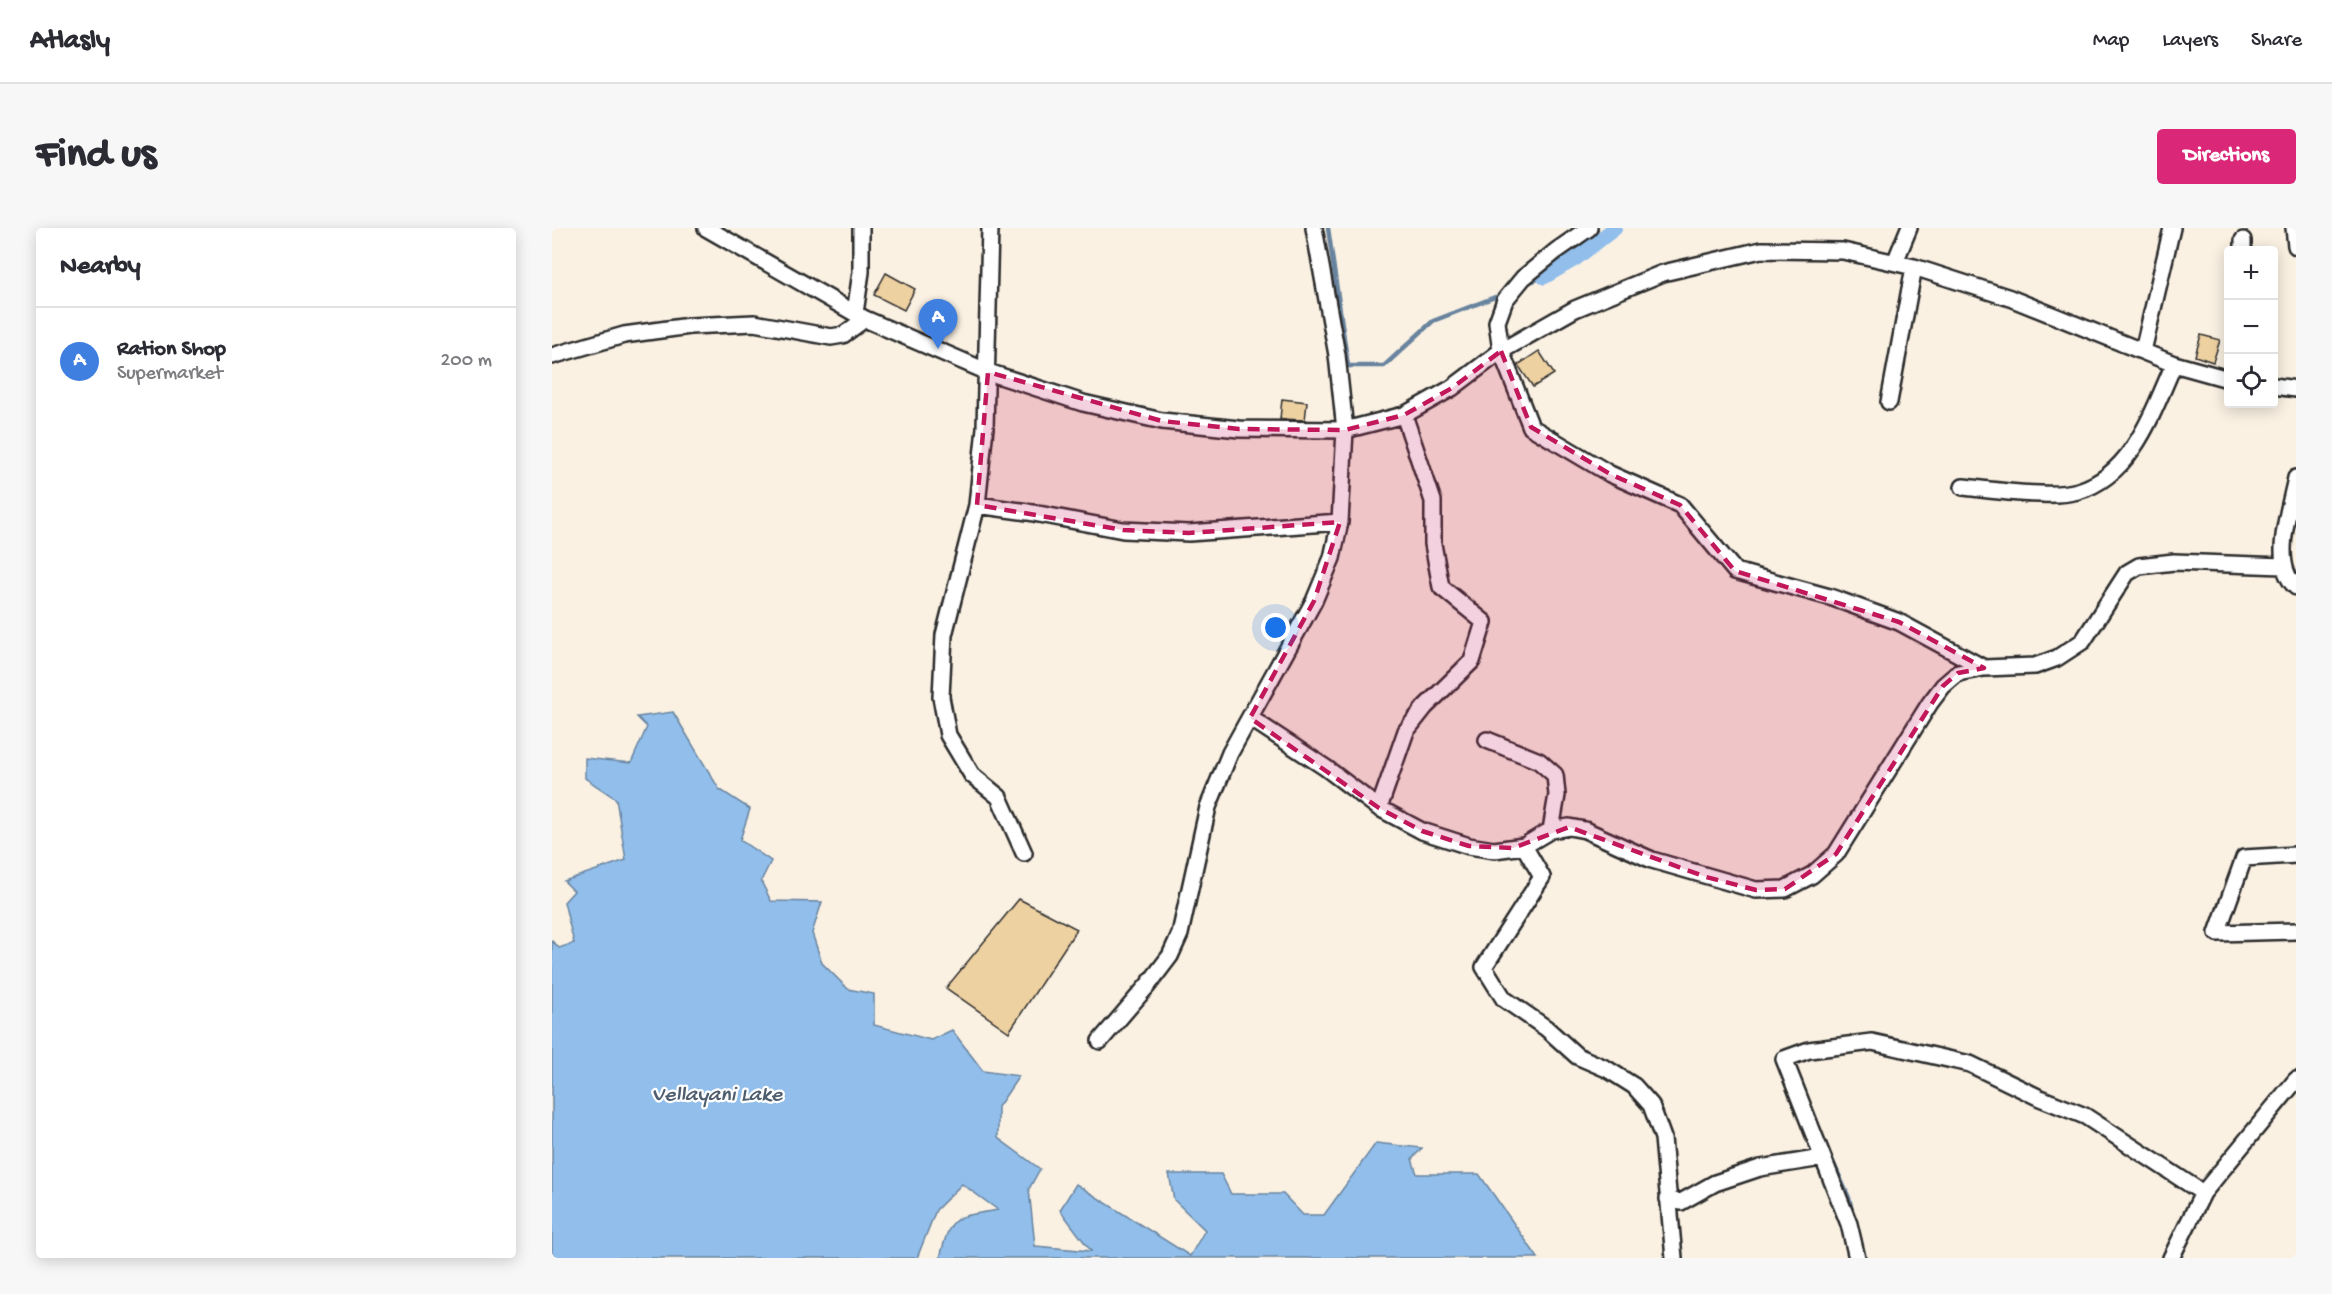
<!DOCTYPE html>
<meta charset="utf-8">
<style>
:root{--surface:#fff;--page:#f7f7f7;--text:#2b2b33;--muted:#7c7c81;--line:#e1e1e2;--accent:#db2777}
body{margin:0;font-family:"Gochi Hand",sans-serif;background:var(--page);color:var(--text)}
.controls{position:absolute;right:18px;top:18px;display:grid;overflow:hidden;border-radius:6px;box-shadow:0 3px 15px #0003}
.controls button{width:54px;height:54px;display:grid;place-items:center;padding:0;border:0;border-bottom:2px solid var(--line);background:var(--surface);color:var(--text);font:30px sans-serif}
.you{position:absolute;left:724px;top:400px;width:21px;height:21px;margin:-15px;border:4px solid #fff;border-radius:50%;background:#1a73e8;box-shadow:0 0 0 9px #1a73e833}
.badge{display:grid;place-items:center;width:39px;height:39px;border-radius:50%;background:var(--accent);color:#fff;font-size:20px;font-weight:700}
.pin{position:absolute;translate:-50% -50px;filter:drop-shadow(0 2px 3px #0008)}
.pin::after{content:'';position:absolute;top:32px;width:21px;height:18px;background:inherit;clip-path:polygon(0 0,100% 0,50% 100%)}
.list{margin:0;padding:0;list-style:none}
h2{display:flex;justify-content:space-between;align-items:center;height:78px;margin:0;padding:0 24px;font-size:26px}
h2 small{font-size:20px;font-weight:400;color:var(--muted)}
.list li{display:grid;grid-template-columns:39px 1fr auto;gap:18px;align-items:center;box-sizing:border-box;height:108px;padding:0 24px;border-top:2px solid var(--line)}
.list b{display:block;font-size:22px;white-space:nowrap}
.list p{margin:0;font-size:20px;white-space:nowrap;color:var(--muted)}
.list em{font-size:20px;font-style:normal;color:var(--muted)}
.icon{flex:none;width:33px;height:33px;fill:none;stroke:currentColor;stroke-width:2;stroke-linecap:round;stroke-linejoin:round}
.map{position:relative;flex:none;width:1744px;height:1030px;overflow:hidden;border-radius:6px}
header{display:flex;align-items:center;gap:36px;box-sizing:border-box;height:84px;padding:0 30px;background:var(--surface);border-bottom:2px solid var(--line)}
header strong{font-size:28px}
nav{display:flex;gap:33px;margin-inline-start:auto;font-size:21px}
.intro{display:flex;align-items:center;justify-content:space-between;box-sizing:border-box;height:144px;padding:0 36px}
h1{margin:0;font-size:42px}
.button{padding:15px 27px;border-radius:6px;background:var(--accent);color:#fff;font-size:21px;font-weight:700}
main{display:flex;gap:36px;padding:0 36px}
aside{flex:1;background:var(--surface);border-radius:6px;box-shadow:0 3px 15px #0003}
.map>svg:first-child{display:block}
</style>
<header>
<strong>Atlasly</strong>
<nav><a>Map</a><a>Layers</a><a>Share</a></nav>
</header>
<div class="intro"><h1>Find us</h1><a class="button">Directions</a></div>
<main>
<aside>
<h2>Nearby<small></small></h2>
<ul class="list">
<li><span class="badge" style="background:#3f7fe0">A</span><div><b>Ration Shop</b><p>Supermarket</p></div><em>200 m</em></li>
</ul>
</aside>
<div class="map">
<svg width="1744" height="1030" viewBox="0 0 1744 1030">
<rect width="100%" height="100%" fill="#faf1e3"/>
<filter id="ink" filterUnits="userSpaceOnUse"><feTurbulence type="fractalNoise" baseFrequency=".0167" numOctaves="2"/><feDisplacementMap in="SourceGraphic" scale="12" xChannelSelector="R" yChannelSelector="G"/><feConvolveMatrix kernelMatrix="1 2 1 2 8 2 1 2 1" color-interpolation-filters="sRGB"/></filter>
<g filter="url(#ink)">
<path fill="#91beeb" stroke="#68839e" stroke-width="1.5" d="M121,484L167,561L198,581L188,612L219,633L209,653L219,673L270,674L260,705L270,735L296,761L322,766V797L379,812L400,802L431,843L467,848L446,879V910L488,941L477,961L483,1018L539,1023L508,982L524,956L638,1028L653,1002L622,972L617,946H669L679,966H731L751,987H772L824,915L870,920L860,931L865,946H927L986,1030H388C399,984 403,990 446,982L410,956L384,982L365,1030H0V713L7,720L22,715L12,674L22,663L12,653L74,632L64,571L33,550V530L79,535L95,499L85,489Z"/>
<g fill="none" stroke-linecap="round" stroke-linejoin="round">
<path stroke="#68839e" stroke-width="4.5" d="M776,0L796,138H832L881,93L943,69
M981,53L992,49
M1270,909L1297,970L1301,987"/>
<path stroke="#91beeb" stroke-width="15" d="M992,49L1023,31L1063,0"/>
</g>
<path fill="#eed1a1" stroke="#2b2b2b" stroke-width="1.5" d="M334,45L363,61L352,82L322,67Z
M1649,107L1668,112L1661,134L1643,128Z
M987,123L1002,146L981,159L966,137Z
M730,171L755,174L753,192L728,191Z
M467,671L525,701L457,804L394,760Z"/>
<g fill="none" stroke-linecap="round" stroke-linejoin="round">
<defs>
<path id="minor" d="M154,0L313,91L436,144L531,175L610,193L687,201L793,202L852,187L900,160L949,123L1023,81L1111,45L1209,22L1291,23L1362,39L1458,70L1622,136L1676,151
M438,0L433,200L425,277L392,407L389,469L396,507L420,547L447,569L472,625
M1037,0L1004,23L971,50L953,72L945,94L949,123L979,199L1058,246L1128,277L1183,343L1281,370L1347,394L1432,440
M1742,0L1744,18
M1691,22V12
M1343,34L1357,0
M303,85L309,44V0
M1591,123L1620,0
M0,128L72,107L138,98L202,95L279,109L291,107L313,91
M1722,158L1744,161
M1337,174L1362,39
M1744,250C1738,281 1718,335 1744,359
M1411,259C1441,262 1498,271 1526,263C1581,247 1601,183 1622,136
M425,277L476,284L571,302L637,305L788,294
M698,490L774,540L827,580L870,603L917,618L942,622L972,618L999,602L1017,599L1033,602L1100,632L1204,662L1233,661L1260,647L1284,626L1378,475L1391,458L1406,445L1432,440L1483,438L1505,430L1531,413L1575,345L1587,338L1622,334L1731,338
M935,512L987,533L1003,547L1005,567L999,602
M827,580L854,503L873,479L920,433L932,394L889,359L881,316V273L852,187
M972,618L990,649L932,739L952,771L994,800L1025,828L1055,841L1082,858L1099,877L1111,910L1122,1030
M1744,627L1692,630L1665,705L1744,703
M548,813L596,757L618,728L628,706L656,579L678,525L762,373L780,330L788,294L793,202L785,127L762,0
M1116,971L1129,974L1163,955L1208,940L1270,930
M1305,1030L1297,996L1232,831L1257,822L1320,814L1418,836L1488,870L1533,888L1651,965
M1619,1030L1651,965L1744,852"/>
</defs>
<use href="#minor" stroke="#2b2b2b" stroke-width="20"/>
<use href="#minor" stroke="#fff" stroke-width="15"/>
</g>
</g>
<path fill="#c2185b" fill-opacity="0.2" stroke="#c2185b" stroke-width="4.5" stroke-dasharray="12 8" stroke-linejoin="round" d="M949,123L979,199L1058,246L1128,277L1183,343L1347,394L1432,440L1406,445L1391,458L1284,626L1233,661L1204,662L1154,649L1017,599L961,620L917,618L870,603L827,580L698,490L762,373L788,294L637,305L571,302L425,277L436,144L610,193L687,201L793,202L852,187L900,160Z"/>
<g text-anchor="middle" stroke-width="4.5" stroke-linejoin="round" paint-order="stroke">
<g font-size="22" font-style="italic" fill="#4f5e6e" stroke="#fff">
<text x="165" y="872">Vellayani Lake</text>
</g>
</g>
</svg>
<div class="controls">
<button>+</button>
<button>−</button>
<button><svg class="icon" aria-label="locate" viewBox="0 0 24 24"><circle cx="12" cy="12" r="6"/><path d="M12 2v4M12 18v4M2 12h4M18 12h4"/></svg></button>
</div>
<div class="you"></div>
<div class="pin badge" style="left:386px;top:121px;background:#3f7fe0">A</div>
</div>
</main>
